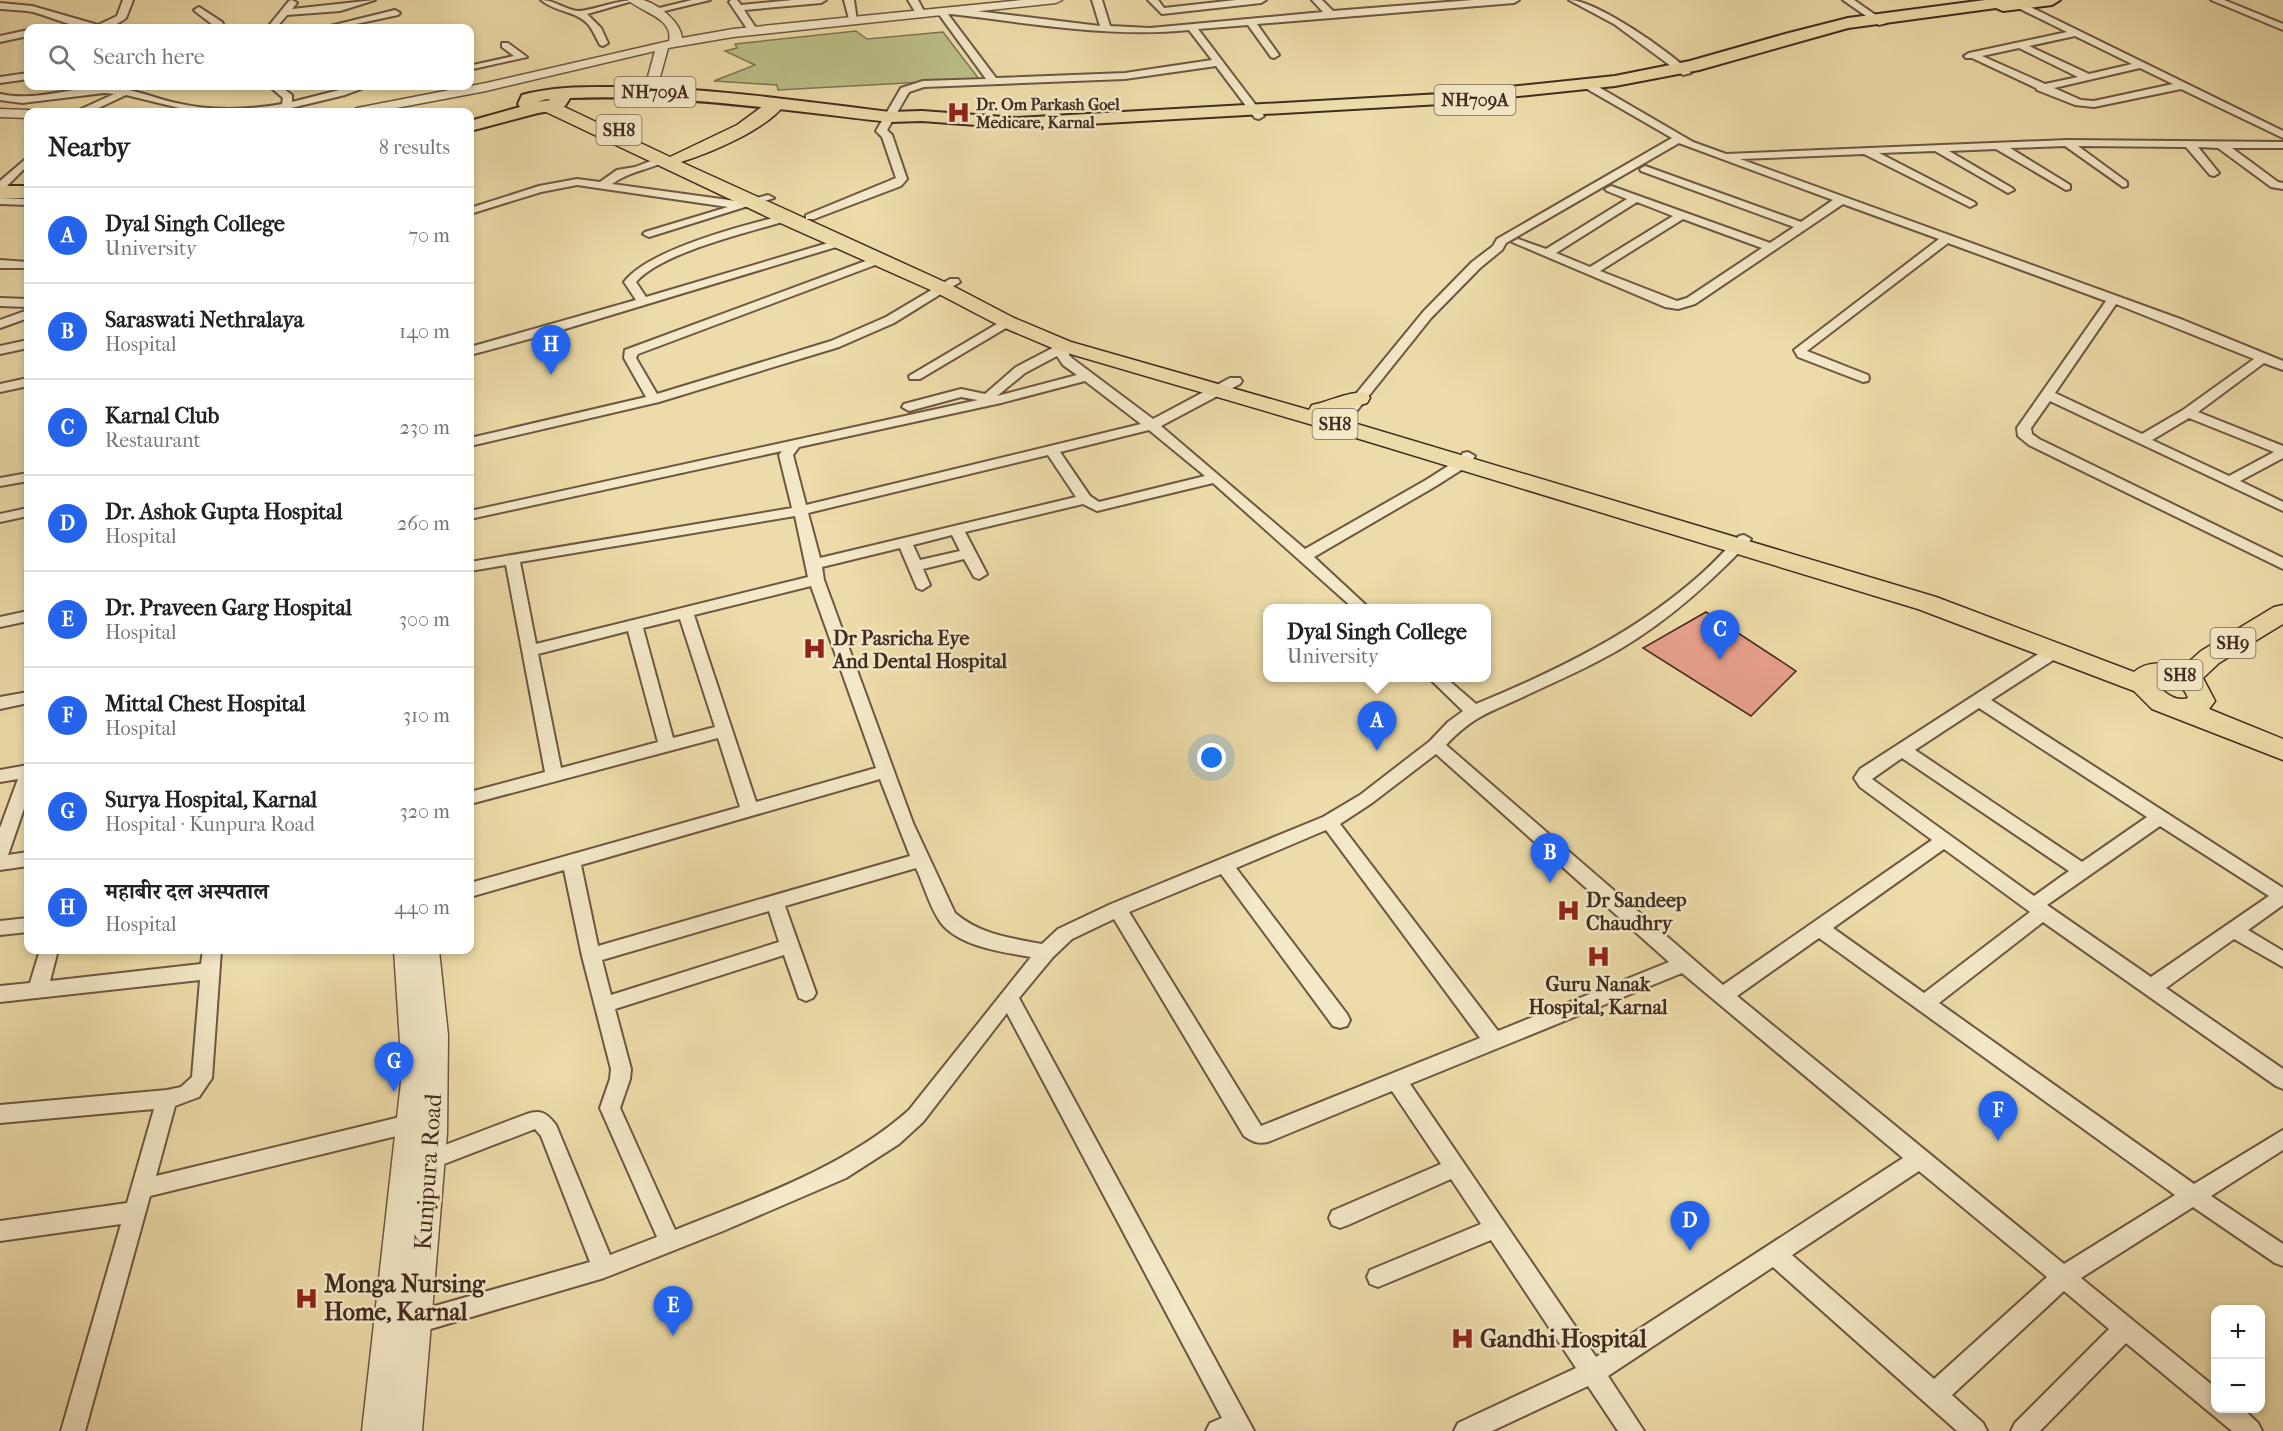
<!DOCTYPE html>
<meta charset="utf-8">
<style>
:root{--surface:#fff;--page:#f6f6f6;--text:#222;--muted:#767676;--line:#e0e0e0;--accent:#2563eb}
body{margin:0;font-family:"IM FELL French Canon","Noto Serif Devanagari",serif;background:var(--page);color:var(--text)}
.controls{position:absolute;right:18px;bottom:18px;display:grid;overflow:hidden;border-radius:12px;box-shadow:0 3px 9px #0003}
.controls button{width:54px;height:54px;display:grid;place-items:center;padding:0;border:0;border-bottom:2px solid var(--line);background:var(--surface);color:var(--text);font:30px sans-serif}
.you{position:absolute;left:1212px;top:758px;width:21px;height:21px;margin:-15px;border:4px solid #fff;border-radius:50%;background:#1a73e8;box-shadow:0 0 0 9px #1a73e833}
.badge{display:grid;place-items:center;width:39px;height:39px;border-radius:50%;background:var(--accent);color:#fff;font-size:20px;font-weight:700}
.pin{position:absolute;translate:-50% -50px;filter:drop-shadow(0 2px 3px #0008)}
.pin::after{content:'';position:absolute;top:32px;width:21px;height:18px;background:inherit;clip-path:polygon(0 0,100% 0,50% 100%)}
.popup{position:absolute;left:1263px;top:604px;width:228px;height:78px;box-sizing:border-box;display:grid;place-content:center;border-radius:12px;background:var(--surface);filter:drop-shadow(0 2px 4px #0005);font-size:20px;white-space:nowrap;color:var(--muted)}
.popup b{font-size:22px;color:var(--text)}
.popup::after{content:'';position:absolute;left:50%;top:100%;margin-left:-12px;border:12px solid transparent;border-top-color:var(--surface)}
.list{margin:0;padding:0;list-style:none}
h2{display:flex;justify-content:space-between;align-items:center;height:78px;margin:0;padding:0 24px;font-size:26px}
h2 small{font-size:20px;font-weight:400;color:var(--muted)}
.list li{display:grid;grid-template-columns:39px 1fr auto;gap:18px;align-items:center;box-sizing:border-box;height:96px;padding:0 24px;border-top:2px solid var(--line)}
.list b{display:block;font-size:22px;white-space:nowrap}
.list p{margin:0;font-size:20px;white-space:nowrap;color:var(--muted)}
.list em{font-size:20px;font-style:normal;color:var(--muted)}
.icon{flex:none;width:33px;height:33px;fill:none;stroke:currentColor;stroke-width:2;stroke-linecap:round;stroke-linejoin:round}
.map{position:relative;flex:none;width:2283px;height:1431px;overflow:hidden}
.search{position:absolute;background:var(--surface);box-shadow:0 3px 9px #0003;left:24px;top:24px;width:450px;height:66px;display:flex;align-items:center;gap:15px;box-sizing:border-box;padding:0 21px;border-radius:12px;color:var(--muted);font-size:22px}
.panel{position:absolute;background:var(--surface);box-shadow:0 3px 9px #0003;left:24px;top:108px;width:450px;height:846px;border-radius:12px}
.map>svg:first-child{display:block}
</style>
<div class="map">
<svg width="2283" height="1431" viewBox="0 0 2283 1431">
<rect width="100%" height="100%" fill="#eddca9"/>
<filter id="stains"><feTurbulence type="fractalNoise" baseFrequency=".00333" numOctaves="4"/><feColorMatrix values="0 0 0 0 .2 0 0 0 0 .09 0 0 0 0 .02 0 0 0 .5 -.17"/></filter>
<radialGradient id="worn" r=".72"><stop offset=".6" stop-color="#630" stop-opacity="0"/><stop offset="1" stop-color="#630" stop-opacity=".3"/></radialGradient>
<path fill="#bbbf86" stroke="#7e7554" stroke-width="1.5" d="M856,31L867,39L943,32L979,79L778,90L777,85L714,81L755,65L725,51L737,48L735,44Z"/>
<path fill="#e8a08c" stroke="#422b21" stroke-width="1.5" d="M1706,612L1796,671L1751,716L1643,648Z"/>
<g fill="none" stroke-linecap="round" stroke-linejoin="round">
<defs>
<path id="minor" d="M123,0H133L126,18C98,41 62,20 33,12C22,10 11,10 0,9V3L32,6L98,25L117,16Z
M292,0L297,3L292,9L375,0L340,11L287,15L276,28H267L289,1Z
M541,0C555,0 565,10 578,11C592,11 616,0 636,0L587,14L601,28L608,43L603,46L600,45C596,38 593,30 588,24C576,11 555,12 541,0Z
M692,0H710L652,14L647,11Z
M731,0H737L741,5L793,0H826L821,3L744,10L758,31L753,34L750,33L729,2Z
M844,0H854L857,21L849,19Z
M908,0H918L925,13L923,15H917Z
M1092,0H1102L1110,26L1150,28L1323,12L1312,0H1322L1333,11L1473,0H1519L1514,3L1257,24L1279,55L1274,58L1271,57L1248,25L1198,29L1264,116L1259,119L1255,118L1216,66L1125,79L924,87L909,92L887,130L892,135L907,179L901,186L814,219H806V215L896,178L882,137L876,131L901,88L923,81L986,79L938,13V9H944L996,78L1125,73L1212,60L1189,30C1109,38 1030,23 951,14L946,11L951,8L1100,26Z
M1148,0H1158L1164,8L1236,0H1266L1261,3L1162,14Z
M1569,0C1596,0 1672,53 1691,73L1683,75L1614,24Z
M1843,0H1854L1887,23L1879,25Z
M2007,0H2016L2283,131V138L2181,89L2094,107L2075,105L2037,90L2036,88L1972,58H1966L1964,56L1969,53L2067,32L2008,3ZM2075,36L2132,64L2089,74L2029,46ZM2019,48L2078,77L2045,84L1982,56ZM2140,68L2173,84L2094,101L2081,100L2054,88Z
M2211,0H2224L2283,24V30Z
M199,7L222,22L225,28H217L196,12L194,10Z
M395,10L400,13L398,15L337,28L326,27Z
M28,30V36L0,42V36Z
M502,43H508L527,57L473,69V65L514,56L502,47Z
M28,73V79L0,83V77Z
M1582,82H1590L1693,142L1726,154L2067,140L2283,142V148H2232L2278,182L2283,183V189L2271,187L2218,148L2198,147L2219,173L2214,176L2210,175L2186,147L2078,146L2127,182V186L2123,187L2065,146L2010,148L2070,185V189L2066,190L1996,149L1949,151L2012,188L2014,190L2008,193L1935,151L1879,153L1974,202L1976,204L1970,207L1864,154L1740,159L2183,320L2283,361V370L2264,363L2198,412L2283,446V458L2240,481L2283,502V511L2050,401L2031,428L2032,434L2039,439L2283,558V569L2029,445L2018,436L2017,428L2106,301L1948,243L1807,351L1868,375L1869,378L1868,381L1863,382L1798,357L1794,350L1939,239L1843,204L1695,304L1678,309L1665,307L1512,242L1518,239L1546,249L1627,199L1607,191L1605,189L1611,186L1770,243L1794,227L1641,171L1640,169L1645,166L1801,222L1833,200L1679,143L1506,243L1502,250L1480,268L1431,318L1343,428H1333L1331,425L1333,422L1423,312L1472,262L1493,246L1497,239L1672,138L1582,86ZM1637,202L1673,216L1590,267L1556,253ZM1683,219L1762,248L1687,298L1677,301L1600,271ZM2116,304L2254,359L2183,410L2142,434L2055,393ZM2189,418L2274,452L2229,476L2152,440Z
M269,86H280L292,95V102L355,86H369L345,95L291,108L290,112H280V110L261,112H196L126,95L90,112H78L79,110L114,94L104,93L22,103L0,100V94C35,102 70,87 105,87C130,87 153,98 176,103C210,111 248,110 282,104L283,98Z
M664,156L669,159L668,161C649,169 628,172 612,184L743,202L768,195L774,198L649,237L643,234L645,232L728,207L577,185L541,192L470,214V208L539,186L577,179L600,182L617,170L635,167Z
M28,157V165L4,189L0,190V181Z
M0,198L28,199V205L0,204Z
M785,215L789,216V220C750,232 662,252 636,282L646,297L838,240H846L848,242L846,244L555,332L470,355V347L636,300L624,282C649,249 744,225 785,215Z
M879,256L883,258V262L638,354L636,358L657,394L831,341L886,317L950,279H958L960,282L894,323L839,347L659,402L470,446V438L646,397L624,358L625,350Z
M0,260L28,262V268H0Z
M0,298L28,299V307L0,306Z
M28,310V318L0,328V320Z
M1007,318L1011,319L1013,322L1011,325L920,379H910L909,376Z
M28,340V348L0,354V346Z
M1064,342L1070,346L1069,355L1073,359L1153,419L1230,378H1240L1242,381L1240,384L1161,426L1305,549L1426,480L1459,459L1463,453L1468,452L1475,456L1469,465L1436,486L1314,557L1369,608H1353L1213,483L1097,511L1083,504L965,532L987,574L979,579L974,577L964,559L923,569L930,585L922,590L917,588L900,548L822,567L824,580L913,823L955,913C981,935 1011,938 1042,944L1058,929L1111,904L1323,817L1360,795L1430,741L1448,722L1463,711L1429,678H1446L1476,704C1556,671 1635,633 1700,575C1714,563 1726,549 1739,536L1744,535L1751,539L1749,542C1706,587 1658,630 1602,659C1578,672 1552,683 1527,695C1492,712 1475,714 1446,745L1723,985L1932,840L1860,787L1854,778L1860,769L2049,647H2061L2063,651L2061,655L1991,700L2283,888V905L2248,930L2283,951V967L2234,939L2166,988L2283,1069V1089L2276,1086L2043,922L1939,1003L2194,1184L2283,1130V1150L2211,1196L2283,1244V1266L2275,1263L2193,1207L2081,1278L2216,1388V1408H2242L2258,1423L2262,1431H2232L2126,1343L2040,1431H2011L2015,1423L2109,1329L2064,1291L1952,1395L1983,1423L1987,1431H1957L1773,1267L1608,1376L1644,1431H1618L1588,1386L1492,1431H1454L1458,1423L1576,1368L1491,1240L1378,1287L1370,1284L1367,1277L1370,1270L1481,1224L1451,1179L1348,1225L1340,1228L1332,1225L1329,1218L1332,1211L1441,1164L1392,1091L1268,1142C1258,1144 1253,1142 1244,1136L1114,919L1072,939L1053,957L1019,998L1254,1431H1206L1210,1423L1222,1418L1007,1013L923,1122L899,1144L846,1178L723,1231L604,1278L410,1335L402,1332L399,1324L402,1316L410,1313L590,1262L541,1136L535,1129L431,1169L424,1167L420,1160L424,1153L524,1115C540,1109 546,1112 556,1125L610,1255L657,1237L600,1108L610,1079L611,1069L582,956L564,870L470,897V883L740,807L718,738L470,804V792L545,772L506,565L470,571V562L792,508L779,455L782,451L470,519V511L978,400L961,397L909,411L902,407L904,404L961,389L985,394L1016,367ZM1057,356L1063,365L1077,375L997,396L1025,373ZM1085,381L1141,424L806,505L793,455L799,447L1001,403ZM1149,430L1205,476L1099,502L1090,496L1060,452ZM1048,455L1076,497L820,558L808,513ZM795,516L808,577L536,644L520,562ZM952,535L960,551L920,560L913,545ZM811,586L876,768L756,802L694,615ZM680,619L715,727L673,738L643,628ZM628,631L658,742L561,768L538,654ZM1979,708L2147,817L2082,862L1915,750ZM1436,754L1669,962L1498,1031L1340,824L1372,803ZM1902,758L2069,871L2034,896L1872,779ZM880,779L910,856L598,946L581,865ZM2160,826L2269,896L2151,977L2047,905ZM1326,830L1480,1038L1261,1126L1129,912L1221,874L1333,1026L1340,1028L1347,1026L1350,1020L1347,1014L1236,868ZM1944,849L2030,912L1924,993L1833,928ZM916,868C924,885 930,908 941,923C960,947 1003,952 1031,957L909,1110C844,1168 755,1198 675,1230L620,1108L630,1079L631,1069L615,1009L784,955L799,998L806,1001L813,998L816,993L785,906ZM769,911L779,942L611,995L602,960ZM1819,938L2175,1195L2064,1264L1737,996ZM1682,973L1903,1158L1596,1357L1410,1084ZM1919,1171L2047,1277L1934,1379L1792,1255Z
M28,378V386L0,392V384Z
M28,473V481L0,486V478Z
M28,508V516L0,522V514Z
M28,611V621L0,627V617Z
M28,692V703L0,709V697Z
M28,765V797L8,855L28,852V866L0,870V828L18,779L0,782V770Z
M28,918V932L0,935V921Z
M40,950H58L50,981L201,964L203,950H221L212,1078L199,1097L175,1106L156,1176L417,1113L424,1116L427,1122L424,1128L417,1131L150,1196L85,1431H61L121,1224L0,1241V1221L127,1203L154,1109L0,1123V1105L167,1090L181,1087L192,1077L200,980L0,1002V986L30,983Z"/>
<path id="tertiary" d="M628,0C632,0 639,0 643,0C658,4 681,22 682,38L733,29L1022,0H1062L1056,3L733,37L668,48L655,95L649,99L643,95L655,51L486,91L375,112H350L357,108L486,83L669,41C674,18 641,12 628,0Z
M0,109L28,110L33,112H28V118L0,117Z
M394,950H439L448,1035L447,1133L422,1431H362L402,1073Z"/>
<path id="primary" d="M777,99L785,104C767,129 711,153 681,162L949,284L1014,318L1071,342L1309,410L1312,405C1328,402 1352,390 1367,393L1370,398L1367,403L1327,415L1936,597L2134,672C2148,660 2165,663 2183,667L2201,651L2274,607L2283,605V624L2219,663L2203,678L2215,701L2209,709L2283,739V760L2152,709L2134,691L1918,609L1330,430L1057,350L1000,326L935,292L778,222L544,111L542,107L544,103H556L670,157L737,125L771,100ZM2158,680C2171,681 2184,685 2188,698C2176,702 2166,694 2157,685Z"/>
<path id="trunk" d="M1985,0H2060L2052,5L2003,11L1996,8L1848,28L1699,70L1615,86L1441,104L1017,128L922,121L890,122C784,110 678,94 570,98L565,106L556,110L538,113L470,131V121L520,107L518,104L522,95C554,86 588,87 621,87C711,88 801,101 890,112L922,111L1017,118L1441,94L1615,76L1690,61L1785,34L1848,18ZM547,99L551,100L537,102Z
M0,186H28V198H0Z"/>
</defs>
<use href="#minor" stroke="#6d5743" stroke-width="4"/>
<use href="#tertiary" stroke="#6d5743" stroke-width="3"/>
<use href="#primary" stroke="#422b21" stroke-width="3"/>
<use href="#trunk" stroke="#422b21" stroke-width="4"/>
<use href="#minor" fill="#f3e8c7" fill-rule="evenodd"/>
<use href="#tertiary" fill="#f3e8c7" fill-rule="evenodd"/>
<use href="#primary" fill="#eddca9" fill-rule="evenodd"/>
<use href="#trunk" fill="#eddca9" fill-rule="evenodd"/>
</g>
<defs>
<symbol id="hospital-bare" viewBox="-9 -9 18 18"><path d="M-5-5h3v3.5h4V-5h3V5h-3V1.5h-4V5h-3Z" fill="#8f2418" stroke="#f3e8c7" stroke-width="2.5" paint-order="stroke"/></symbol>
</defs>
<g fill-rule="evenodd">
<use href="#hospital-bare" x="942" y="96" width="33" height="33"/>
<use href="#hospital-bare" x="798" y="632" width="33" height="33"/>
<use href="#hospital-bare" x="1552" y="894" width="33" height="33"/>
<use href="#hospital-bare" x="1582" y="940" width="33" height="33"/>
<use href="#hospital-bare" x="290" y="1282" width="33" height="33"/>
<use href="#hospital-bare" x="1446" y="1322" width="33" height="33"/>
</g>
<g text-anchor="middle" stroke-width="5" stroke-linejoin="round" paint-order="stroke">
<g font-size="16" font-weight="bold" fill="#422b21" stroke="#f3e8c7" text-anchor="start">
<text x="976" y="110">Dr. Om Parkash Goel<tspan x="976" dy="18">Medicare, Karnal</tspan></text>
</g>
<g fill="#f3e8c7" stroke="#776453" stroke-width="1.5">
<rect x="614.5" y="77" width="81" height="30" rx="4.5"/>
<rect x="1434.5" y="85" width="81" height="30" rx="4.5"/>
<rect x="596.5" y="115" width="45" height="30" rx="4.5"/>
<rect x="1312.5" y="409" width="45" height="30" rx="4.5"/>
<rect x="2210.5" y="628" width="45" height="30" rx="4.5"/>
<rect x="2157.5" y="660" width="45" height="30" rx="4.5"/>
</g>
<g font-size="18" font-weight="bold" fill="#422b21">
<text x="655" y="98">NH709A</text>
<text x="1475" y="106">NH709A</text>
<text x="619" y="136">SH8</text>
<text x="1335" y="430">SH8</text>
<text x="2233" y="649">SH9</text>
<text x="2180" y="681">SH8</text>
</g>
<g font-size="20" font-weight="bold" fill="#422b21" stroke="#f3e8c7" text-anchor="start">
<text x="833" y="645">Dr Pasricha Eye<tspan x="833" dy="23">And Dental Hospital</tspan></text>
<text x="1586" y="907">Dr Sandeep<tspan x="1586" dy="23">Chaudhry</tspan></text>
<text x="1598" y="991" text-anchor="middle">Guru Nanak<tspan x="1598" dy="23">Hospital, Karnal</tspan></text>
</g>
<g font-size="24" fill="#422b21" stroke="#f3e8c7">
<text transform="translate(428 1172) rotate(-86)" y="8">Kunjpura Road</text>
</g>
<g font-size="24" font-weight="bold" fill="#422b21" stroke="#f3e8c7" text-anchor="start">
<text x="324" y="1292">Monga Nursing<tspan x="324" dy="28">Home, Karnal</tspan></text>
<text x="1480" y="1347">Gandhi Hospital</text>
</g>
</g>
<rect width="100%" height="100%" filter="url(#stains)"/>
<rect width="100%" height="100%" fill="url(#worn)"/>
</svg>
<div class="controls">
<button>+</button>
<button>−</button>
</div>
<div class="you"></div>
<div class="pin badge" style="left:1377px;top:751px">A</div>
<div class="popup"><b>Dyal Singh College</b>University</div>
<div class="pin badge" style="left:1550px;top:883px">B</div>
<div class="pin badge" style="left:1720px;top:660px">C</div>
<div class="pin badge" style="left:1690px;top:1251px">D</div>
<div class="pin badge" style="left:673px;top:1336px">E</div>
<div class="pin badge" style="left:1998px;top:1141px">F</div>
<div class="pin badge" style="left:394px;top:1092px">G</div>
<div class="pin badge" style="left:551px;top:375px">H</div>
<div class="search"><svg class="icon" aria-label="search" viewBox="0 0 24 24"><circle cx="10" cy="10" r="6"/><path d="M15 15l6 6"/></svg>Search here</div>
<section class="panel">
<h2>Nearby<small>8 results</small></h2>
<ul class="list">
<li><span class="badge">A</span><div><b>Dyal Singh College</b><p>University</p></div><em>70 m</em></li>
<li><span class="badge">B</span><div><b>Saraswati Nethralaya</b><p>Hospital</p></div><em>140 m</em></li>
<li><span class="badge">C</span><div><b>Karnal Club</b><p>Restaurant</p></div><em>230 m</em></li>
<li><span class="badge">D</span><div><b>Dr. Ashok Gupta Hospital</b><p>Hospital</p></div><em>260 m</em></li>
<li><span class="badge">E</span><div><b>Dr. Praveen Garg Hospital</b><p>Hospital</p></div><em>300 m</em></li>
<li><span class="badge">F</span><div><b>Mittal Chest Hospital</b><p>Hospital</p></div><em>310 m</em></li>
<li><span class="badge">G</span><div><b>Surya Hospital, Karnal</b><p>Hospital · Kunpura Road</p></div><em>320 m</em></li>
<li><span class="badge">H</span><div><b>महाबीर दल अस्पताल</b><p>Hospital</p></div><em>440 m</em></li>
</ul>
</section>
</div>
